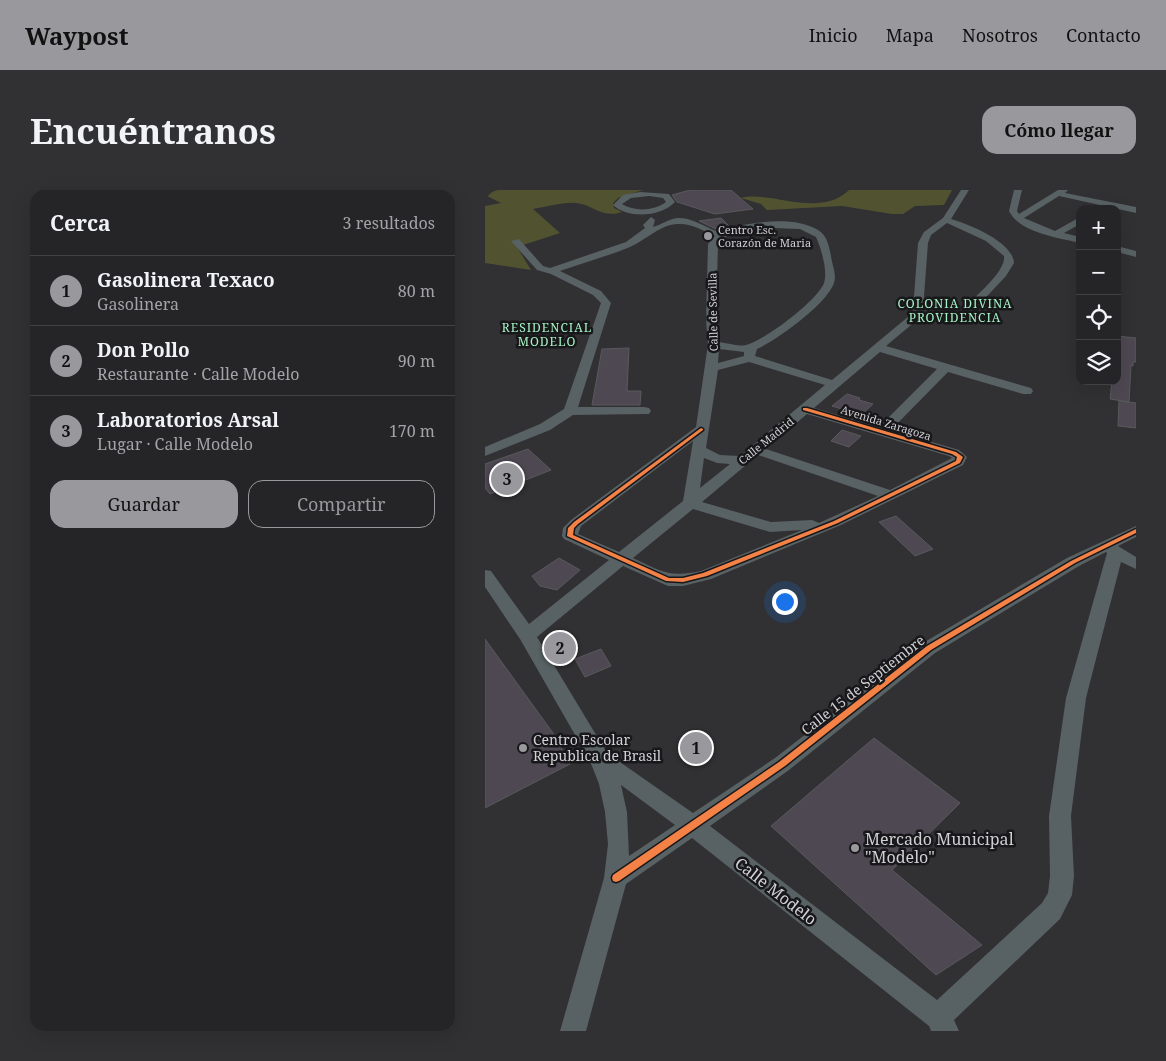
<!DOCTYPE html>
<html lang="es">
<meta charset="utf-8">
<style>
:root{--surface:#252426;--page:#313032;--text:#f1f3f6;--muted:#a3a4a7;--line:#424143;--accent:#99989c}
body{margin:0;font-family:"Noto Serif",serif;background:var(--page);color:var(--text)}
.controls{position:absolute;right:15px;top:15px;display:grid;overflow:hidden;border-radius:10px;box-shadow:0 5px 20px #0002}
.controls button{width:45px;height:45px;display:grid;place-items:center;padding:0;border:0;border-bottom:1px solid var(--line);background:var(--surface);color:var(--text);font:25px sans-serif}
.you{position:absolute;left:299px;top:411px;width:18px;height:18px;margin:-12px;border:4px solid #fff;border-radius:50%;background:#1a73e8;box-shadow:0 0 0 8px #1a73e833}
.badge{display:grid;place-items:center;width:32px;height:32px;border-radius:50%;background:var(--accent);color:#111;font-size:16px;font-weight:700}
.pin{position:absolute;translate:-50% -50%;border:2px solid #fff;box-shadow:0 1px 5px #0006}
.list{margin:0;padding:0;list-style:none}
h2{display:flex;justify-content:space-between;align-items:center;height:65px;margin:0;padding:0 20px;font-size:21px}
h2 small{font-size:16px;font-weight:400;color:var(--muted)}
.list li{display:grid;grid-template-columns:32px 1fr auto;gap:15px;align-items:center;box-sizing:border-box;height:70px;padding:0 20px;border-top:1px solid var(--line)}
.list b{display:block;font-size:19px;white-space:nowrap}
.list p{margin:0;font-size:16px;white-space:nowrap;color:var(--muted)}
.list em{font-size:16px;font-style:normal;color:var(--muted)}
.actions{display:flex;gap:10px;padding:15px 20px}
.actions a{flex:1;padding:11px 0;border:1px solid var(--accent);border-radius:15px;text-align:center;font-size:18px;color:var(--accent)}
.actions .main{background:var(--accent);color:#111}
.icon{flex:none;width:28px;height:28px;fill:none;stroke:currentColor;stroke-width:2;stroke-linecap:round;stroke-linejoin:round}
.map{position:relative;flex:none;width:651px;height:841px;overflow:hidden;border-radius:15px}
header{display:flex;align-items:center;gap:30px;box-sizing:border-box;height:70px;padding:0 25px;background:var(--accent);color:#111}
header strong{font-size:24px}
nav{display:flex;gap:28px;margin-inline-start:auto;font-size:18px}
.intro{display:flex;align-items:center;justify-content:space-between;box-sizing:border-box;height:120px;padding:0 30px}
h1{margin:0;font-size:35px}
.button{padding:12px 22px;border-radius:15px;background:var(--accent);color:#111;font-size:18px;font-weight:700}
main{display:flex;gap:30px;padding:0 30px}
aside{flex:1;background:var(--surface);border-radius:15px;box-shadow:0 5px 20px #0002}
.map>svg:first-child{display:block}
</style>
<header>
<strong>Waypost</strong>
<nav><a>Inicio</a><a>Mapa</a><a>Nosotros</a><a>Contacto</a></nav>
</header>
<div class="intro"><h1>Encuéntranos</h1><a class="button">Cómo llegar</a></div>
<main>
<aside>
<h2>Cerca<small>3 resultados</small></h2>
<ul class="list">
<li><span class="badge">1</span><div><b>Gasolinera Texaco</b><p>Gasolinera</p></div><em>80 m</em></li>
<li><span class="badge">2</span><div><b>Don Pollo</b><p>Restaurante · Calle Modelo</p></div><em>90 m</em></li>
<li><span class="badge">3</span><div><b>Laboratorios Arsal</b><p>Lugar · Calle Modelo</p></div><em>170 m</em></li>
</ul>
<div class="actions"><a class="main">Guardar</a><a>Compartir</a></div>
</aside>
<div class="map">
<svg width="651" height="841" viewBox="0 0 651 841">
<rect width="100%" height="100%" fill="#313033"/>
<path fill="#515330" d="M0,0H158L133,8L128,13L129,18L137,22C117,29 107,14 91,13C78,12 61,17 48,19L75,43L32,57L46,80L0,73V16L16,13L0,5Z
M364,0H467L459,15L430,16L418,24H407L357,16L282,20L276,14L256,8C285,0 334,29 364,0Z"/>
<path fill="#4e4853" stroke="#5a595c" d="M205,0H246L268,19L230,24L192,12L187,5Z
M236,28L245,37L233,40L214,31Z
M632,146L651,148V172H648V176L646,175L644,212L625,209L627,191H632Z
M144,158L142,201H156L155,215H107L117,159Z
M362,204L375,208L374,210L388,214L376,225L347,216Z
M634,211L651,213V238L633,236Z
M357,240L376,246L364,257L346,251Z
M43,259L66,280L5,304L0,298V274Z
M411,326L448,359L430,366L394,332Z
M74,368L95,380L72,400L55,396L47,386Z
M0,449L68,543L85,574L0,618Z
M116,459L126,476L100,487L90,469Z
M389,548L475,613L407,680L497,755L451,785L286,636Z"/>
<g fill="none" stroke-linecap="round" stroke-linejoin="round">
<path fill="#586163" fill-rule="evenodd" d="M476,0H484L466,29C484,34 528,52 529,73L521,86L490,119H482V115C493,104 521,81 519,66L501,51L462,33L446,45L443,53L438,120L432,130L401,156L546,198L548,201L546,204H538L463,182L406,240L474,260L482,267L478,275L356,335L226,389L198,396H183L138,376L52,447L122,563L208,623L290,568L438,453L582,368L651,336V347L633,356L651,367V379L636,372L601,508L586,626L589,686L587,705L575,729L469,830L474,841H446L444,836L207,648L141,694L101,841H75L119,688L123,654L120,622L114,594L105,571L35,449L0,397V380L6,381L44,434L124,370L79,349L77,346L78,338L86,330L211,237L223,154L221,130L223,54L230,46C219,41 206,33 193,34C176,34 161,50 145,57C123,66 98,73 75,81L116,101L126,113L93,217H159L164,218L166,221L164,224L88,225L65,240L0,266V257L55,234L79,219L116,113L108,105L66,84L52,80L26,51L34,49L58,76L65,78L141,52L160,38L158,35L166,27L170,30L168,37C176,35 183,29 193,28C209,27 227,42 236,42C241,42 249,37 254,36C277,31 312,27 333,40C342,45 344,56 346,66C347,75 352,84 349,93C342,114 292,150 272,159L270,166L347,190L424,126L428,120L433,53L439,42L458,28ZM287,38L315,39L331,47C336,58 343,81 339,93C333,110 279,151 261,155C253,157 243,153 234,152L231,130L233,54C245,39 269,39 287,38ZM234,159L259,162V166L233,173ZM395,162L452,179L394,237L329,218ZM264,172L340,195L255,266L235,265L221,258L233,180ZM322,224L464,266L467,268L405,300L281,259ZM208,251L198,311L134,362L93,344L96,336ZM273,265L393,306L334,333L327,330L286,332L217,312ZM219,268L232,273L245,274L215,298ZM208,319L285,342L317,340L216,381C184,388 176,381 148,368ZM621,362L622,363L581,508L564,626L565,686L563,703L557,713L452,810L225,636L304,580L450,463L594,376ZM136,595L190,635L144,666L142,622Z
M529,0H537L532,21L534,24L573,0H583L580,3L651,17V23L574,6L539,28L570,41L595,27V34L579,43L595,47V53C572,47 535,43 524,21Z
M645,0H651V2H646Z
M155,2L184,4L190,12C176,27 143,29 128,15L138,5ZM164,6L178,8L181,12C169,21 150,22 137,14L146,8Z
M632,56L651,61V67L632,62Z"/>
<defs>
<path id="cycleway" d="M318,218H322L471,262L478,267L475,273L353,333L222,386L198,392L181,391L82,346L83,338L89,332L216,238L218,239V240L93,334L89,338L88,345L184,388H198L218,383L349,331L471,271L472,267L467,264L318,220Z
M651,339V343L590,373L446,460L300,576L134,691L131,692L128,691L127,688L128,685L294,572L442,456L586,371Z"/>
</defs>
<use href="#cycleway" stroke="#18171a" stroke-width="3"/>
<use href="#cycleway" fill="#f48246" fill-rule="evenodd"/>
</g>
<g fill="#99989c" stroke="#18171a" stroke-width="2">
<circle cx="223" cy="46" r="5"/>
<circle cx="38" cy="558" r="5"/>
<circle cx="370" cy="658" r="5"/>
</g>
<g text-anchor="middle" stroke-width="5" stroke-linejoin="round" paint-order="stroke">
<g font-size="11" fill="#d1d0d4" stroke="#18171a" text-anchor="start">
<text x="233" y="44">Centro Esc.<tspan x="233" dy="13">Corazón de Maria</tspan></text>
</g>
<g font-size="11" fill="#d1d0d4" stroke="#18171a">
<text transform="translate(228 122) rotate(-91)" y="4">Calle de Sevilla</text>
<text transform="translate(401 233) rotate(17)" y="4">Avenida Zaragoza</text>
<text transform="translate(281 251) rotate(-39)" y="4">Calle Madrid</text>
</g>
<g font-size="12" letter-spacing="1" fill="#a6f4c6" stroke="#18171a">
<text x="470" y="118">COLONIA DIVINA<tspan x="470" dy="14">PROVIDENCIA</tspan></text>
<text x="62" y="142">RESIDENCIAL<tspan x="62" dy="14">MODELO</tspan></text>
</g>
<g font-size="14" fill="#d1d0d4" stroke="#18171a">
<text transform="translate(378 495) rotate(-38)" y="5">Calle 15 de Septiembre</text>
</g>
<g font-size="14" fill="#d1d0d4" stroke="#18171a" text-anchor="start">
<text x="48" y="555">Centro Escolar<tspan x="48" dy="16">Republica de Brasil</tspan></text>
</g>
<g font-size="16" fill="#d1d0d4" stroke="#18171a" text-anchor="start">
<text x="380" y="655">Mercado Municipal<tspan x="380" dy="18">"Modelo"</tspan></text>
</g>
<g font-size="16" fill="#d1d0d4" stroke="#18171a">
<text transform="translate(291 701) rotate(38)" y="6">Calle Modelo</text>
</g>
</g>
</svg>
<div class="controls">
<button>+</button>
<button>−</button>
<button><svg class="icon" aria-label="locate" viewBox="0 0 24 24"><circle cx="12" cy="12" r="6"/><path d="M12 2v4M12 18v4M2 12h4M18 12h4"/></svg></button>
<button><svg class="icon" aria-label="layers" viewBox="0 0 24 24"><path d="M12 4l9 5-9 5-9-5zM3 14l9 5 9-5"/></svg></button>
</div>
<div class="you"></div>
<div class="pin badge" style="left:211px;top:558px">1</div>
<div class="pin badge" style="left:75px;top:458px">2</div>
<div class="pin badge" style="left:22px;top:289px">3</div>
</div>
</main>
